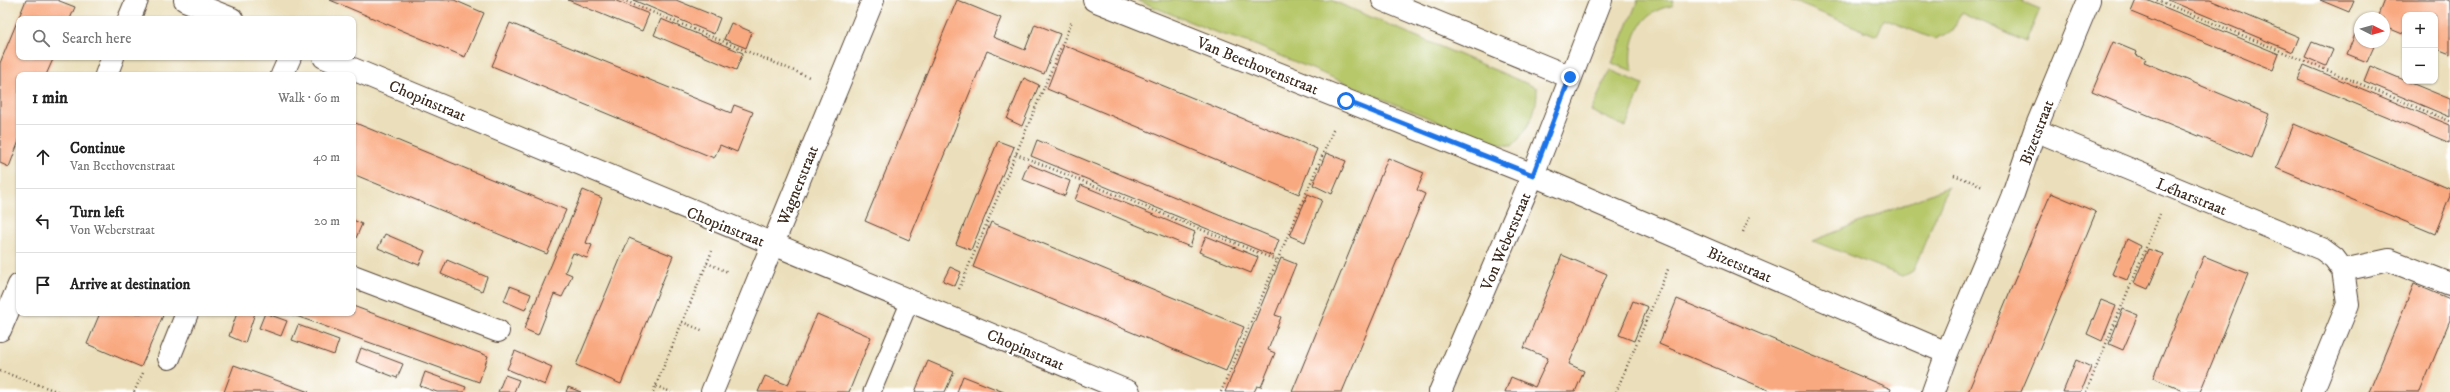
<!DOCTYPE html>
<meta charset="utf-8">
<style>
:root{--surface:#fff;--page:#f2f2f2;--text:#222;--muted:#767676;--line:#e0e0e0}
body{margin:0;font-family:"IM FELL DW Pica",serif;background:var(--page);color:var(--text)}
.controls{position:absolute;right:12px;top:12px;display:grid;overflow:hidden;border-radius:8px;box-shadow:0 1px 3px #0004}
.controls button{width:36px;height:36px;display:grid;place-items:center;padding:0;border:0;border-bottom:1px solid var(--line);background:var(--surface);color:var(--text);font:20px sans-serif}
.compass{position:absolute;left:2354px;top:12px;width:36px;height:36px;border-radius:50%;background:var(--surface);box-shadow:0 1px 3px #0004;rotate:96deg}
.stop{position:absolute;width:12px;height:12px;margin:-9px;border:3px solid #1a73e8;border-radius:50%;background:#fff}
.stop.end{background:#1a73e8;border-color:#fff;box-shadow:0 1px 4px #0008}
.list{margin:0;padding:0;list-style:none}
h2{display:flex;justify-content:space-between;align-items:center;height:52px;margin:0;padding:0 16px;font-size:17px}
h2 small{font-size:13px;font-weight:400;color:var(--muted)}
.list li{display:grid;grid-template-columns:26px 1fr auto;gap:12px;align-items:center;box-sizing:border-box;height:64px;padding:0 16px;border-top:1px solid var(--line)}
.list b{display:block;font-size:15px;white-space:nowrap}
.list p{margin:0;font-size:13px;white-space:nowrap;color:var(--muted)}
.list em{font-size:13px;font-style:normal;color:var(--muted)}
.icon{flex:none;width:22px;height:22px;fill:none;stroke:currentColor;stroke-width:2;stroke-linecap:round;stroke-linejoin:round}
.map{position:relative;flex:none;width:2450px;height:392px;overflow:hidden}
.search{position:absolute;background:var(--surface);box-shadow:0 1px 3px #0004;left:16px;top:16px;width:340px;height:44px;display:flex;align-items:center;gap:10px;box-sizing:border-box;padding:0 14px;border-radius:8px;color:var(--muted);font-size:15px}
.panel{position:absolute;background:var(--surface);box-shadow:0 1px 3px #0004;left:16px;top:72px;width:340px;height:244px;border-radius:8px}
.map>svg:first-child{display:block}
</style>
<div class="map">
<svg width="2450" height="392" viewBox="0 0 2450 392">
<rect width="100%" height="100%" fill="#fff"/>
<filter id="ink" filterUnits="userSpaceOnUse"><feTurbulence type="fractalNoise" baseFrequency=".025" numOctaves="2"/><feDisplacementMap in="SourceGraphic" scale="8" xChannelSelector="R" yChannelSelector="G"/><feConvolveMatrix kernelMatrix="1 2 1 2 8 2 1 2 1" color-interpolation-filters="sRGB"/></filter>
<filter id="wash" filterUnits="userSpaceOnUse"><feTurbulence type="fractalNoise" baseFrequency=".012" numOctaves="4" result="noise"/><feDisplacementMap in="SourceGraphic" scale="16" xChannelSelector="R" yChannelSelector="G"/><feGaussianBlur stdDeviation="0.9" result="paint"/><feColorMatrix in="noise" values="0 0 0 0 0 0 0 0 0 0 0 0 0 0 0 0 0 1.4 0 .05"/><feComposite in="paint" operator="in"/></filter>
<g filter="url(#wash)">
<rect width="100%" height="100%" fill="#ebdfbb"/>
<path fill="#b7c86a" stroke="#797944" d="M1137,0H1331L1537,88C1538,110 1527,132 1512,146L1483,141L1248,42L1215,32Z
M1638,0H1674L1672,6C1640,10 1627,43 1633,71L1612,63Z
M1790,0H2024L2023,2L2040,9L2026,42L1961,12L1953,31L1934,39L1884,19L1877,36Z
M1610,70L1643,84L1626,127L1591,111Z
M1948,187L1913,271L1902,276L1813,241Z"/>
<g id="blocks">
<path fill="#f9a980" d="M26,0H57L75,7L70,19H19V57H54L46,75H19V141L9,167L0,163V63Z
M330,0H454L484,13L465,57Z
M568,0H614L649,14L642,31Z
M633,0H676L720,18L714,34Z
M957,0L1001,18L993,37L1025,50L1035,24L1060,34L1044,74L987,51L909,240L865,221Z
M2136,0H2147L2279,54L2273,70L2131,12Z
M2168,0H2210L2299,37L2293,52Z
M2320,0H2354L2349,12Z
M2384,0H2445L2450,2V54L2435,48V15H2405V35L2388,28L2384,38V18H2377Z
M661,19L743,53L736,70L654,35Z
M2360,22V42H2376L2367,62L2347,54Z
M510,23L731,113L734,105L753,112L737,152L720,145L714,158L492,66Z
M731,23L752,32L746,48L724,39Z
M2113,42L2137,52L2136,55L2146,59L2144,62L2269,114L2252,158L2092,92Z
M2312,42L2333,50L2326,66L2305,57Z
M1064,45L1317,149L1299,194L1047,89Z
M2304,65L2450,125V143L2298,80Z
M2370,66L2450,99V117L2364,81Z
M1024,78L1039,85L1022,126L1007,119Z
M353,122L566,210L547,254L353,174Z
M2294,124L2450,189V196L2435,234L2276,168Z
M1037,140L1279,240L1273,256L1031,156Z
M998,141L1014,147L971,250L956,244Z
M1326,153L1346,161L1332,194L1313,185Z
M1388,158L1424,173L1417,190L1425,194L1342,392H1292Z
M1028,164L1070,181L1065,196L1022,179Z
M1081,185L1195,232L1190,247L1075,200Z
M583,190L602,198L586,243L592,245L587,258L573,253L565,272L572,275L567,287L562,297L554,294L538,335L524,329Z
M2051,193L2096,212L2033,364L2021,392H1968Z
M1308,194L1322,200L1305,242L1290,236Z
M353,220L362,224L356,238L353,237Z
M991,222L1244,327L1226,371L973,267Z
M385,234L425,251L419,265L378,248Z
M1206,236L1258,257L1251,273L1199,252Z
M629,238L673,256L621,384L576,365Z
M2127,239L2141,246L2127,280L2112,274Z
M2148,249L2163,254L2148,289L2134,283Z
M1562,255L1607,274L1569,364L1584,371L1575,392H1505L1511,377L1535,387L1542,372L1548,358L1524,348Z
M2204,256L2248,274L2200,392H2186L2153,378Z
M1281,258L1296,264L1275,315L1281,317L1268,350L1275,353L1261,387L1257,386L1254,392H1225Z
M447,260L487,277L482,291L441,274Z
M950,267L961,272L955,286L943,281Z
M2414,284L2450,299V320L2420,392H2369Z
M510,286L531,294L525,310L504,301Z
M1677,299L1891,389L1890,392H1773L1659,344Z
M2101,300L2116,306L2102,341L2087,334Z
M1633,301L1648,307L1634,341L1619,335Z
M353,306L488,356L479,382L288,313H353Z
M2123,309L2138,315L2123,350L2109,344Z
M100,313H164L141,367L87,344Z
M237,313H255L245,343L229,336Z
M265,313L287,321L281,336L259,328Z
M817,314L871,337L849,392H758L765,376L788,385Z
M298,325L339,340L334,355L292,340Z
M361,348L403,364L397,378L356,362Z
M515,351L552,367L545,385L507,369Z
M2076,360L2091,367L2084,385L2080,392H2063Z
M928,361L954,372L945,392H915Z
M234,365L309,392H224Z
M425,372L466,387L464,392H437L420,386Z
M505,375L519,380L514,392H498Z
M963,376L996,389L1004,392H957Z
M568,387L581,392H566Z"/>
</g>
</g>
<g filter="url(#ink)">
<use href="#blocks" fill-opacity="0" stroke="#554536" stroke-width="1"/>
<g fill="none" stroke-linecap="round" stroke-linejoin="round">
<defs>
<path id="service" d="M872,392L910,301"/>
<path id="minor" d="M185,0L232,19
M1094,0L1533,175L1947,353
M1383,0L1570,77
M129,19L137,0
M324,57L1129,392
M106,75L113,57
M282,75L290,57
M2035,130L2322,249L2334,258L2343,270L2348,304L2312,392
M2343,270L2389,260L2450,284
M353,276L498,331
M0,330L19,285
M169,358L187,313
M712,392L873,0
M1440,392L1533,175L1601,0
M1933,392L1947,353L2012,197L2035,130L2089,0"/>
</defs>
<use href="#service" stroke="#554536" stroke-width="19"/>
<use href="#minor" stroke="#554536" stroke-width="24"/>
<path stroke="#554536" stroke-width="2.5" stroke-dasharray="1 3" stroke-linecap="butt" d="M623,0L809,77
M2157,0L2450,121
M1016,154L1276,260
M1954,175L1983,186
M1743,232L1750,216
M707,263L728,272
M959,289L1072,21
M682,322L704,331
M0,371L59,392
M656,386L671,392
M134,392L143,373
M653,392L712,251
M1221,392L1334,128
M1616,392L1669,267
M2086,392L2160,214"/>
<use href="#service" stroke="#fff" stroke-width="17"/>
<use href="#minor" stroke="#fff" stroke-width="22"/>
</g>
</g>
<g fill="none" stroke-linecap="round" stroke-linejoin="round" filter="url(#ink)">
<path stroke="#1a73e8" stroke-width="5" d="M1346,101L1533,175L1570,77"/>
</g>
<g text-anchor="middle" stroke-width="4" stroke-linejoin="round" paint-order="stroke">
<g font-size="16" fill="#3b2a1e" stroke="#fff">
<text transform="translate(1258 65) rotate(22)" y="6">Van Beethovenstraat</text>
<text transform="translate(428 100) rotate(23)" y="6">Chopinstraat</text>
<text transform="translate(2036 132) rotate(-69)" y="6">Bizetstraat</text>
<text transform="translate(797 185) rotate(-68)" y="6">Wagnerstraat</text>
<text transform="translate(2192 196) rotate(22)" y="6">Léharstraat</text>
<text transform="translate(726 226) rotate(22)" y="6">Chopinstraat</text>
<text transform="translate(1505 241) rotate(-67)" y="6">Von Weberstraat</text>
<text transform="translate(1740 264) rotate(23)" y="6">Bizetstraat</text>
<text transform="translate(1026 349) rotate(23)" y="6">Chopinstraat</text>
</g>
</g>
</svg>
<div class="controls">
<button>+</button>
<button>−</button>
</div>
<svg class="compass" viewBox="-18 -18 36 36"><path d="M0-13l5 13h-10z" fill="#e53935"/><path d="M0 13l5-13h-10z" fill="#767676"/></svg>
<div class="stop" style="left:1346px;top:101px"></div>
<div class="stop end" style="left:1570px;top:77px"></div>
<div class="search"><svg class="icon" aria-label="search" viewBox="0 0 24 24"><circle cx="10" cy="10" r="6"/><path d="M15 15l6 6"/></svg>Search here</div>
<section class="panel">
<h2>1 min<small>Walk · 60 m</small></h2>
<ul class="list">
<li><svg class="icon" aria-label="ahead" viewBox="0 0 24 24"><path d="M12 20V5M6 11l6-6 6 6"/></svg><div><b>Continue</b><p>Van Beethovenstraat</p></div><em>40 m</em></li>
<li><svg class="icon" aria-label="left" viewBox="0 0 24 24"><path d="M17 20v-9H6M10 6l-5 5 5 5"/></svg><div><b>Turn left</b><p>Von Weberstraat</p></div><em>20 m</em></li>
<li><svg class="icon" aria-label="arrive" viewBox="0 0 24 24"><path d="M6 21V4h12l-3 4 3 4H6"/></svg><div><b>Arrive at destination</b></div></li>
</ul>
</section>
</div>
